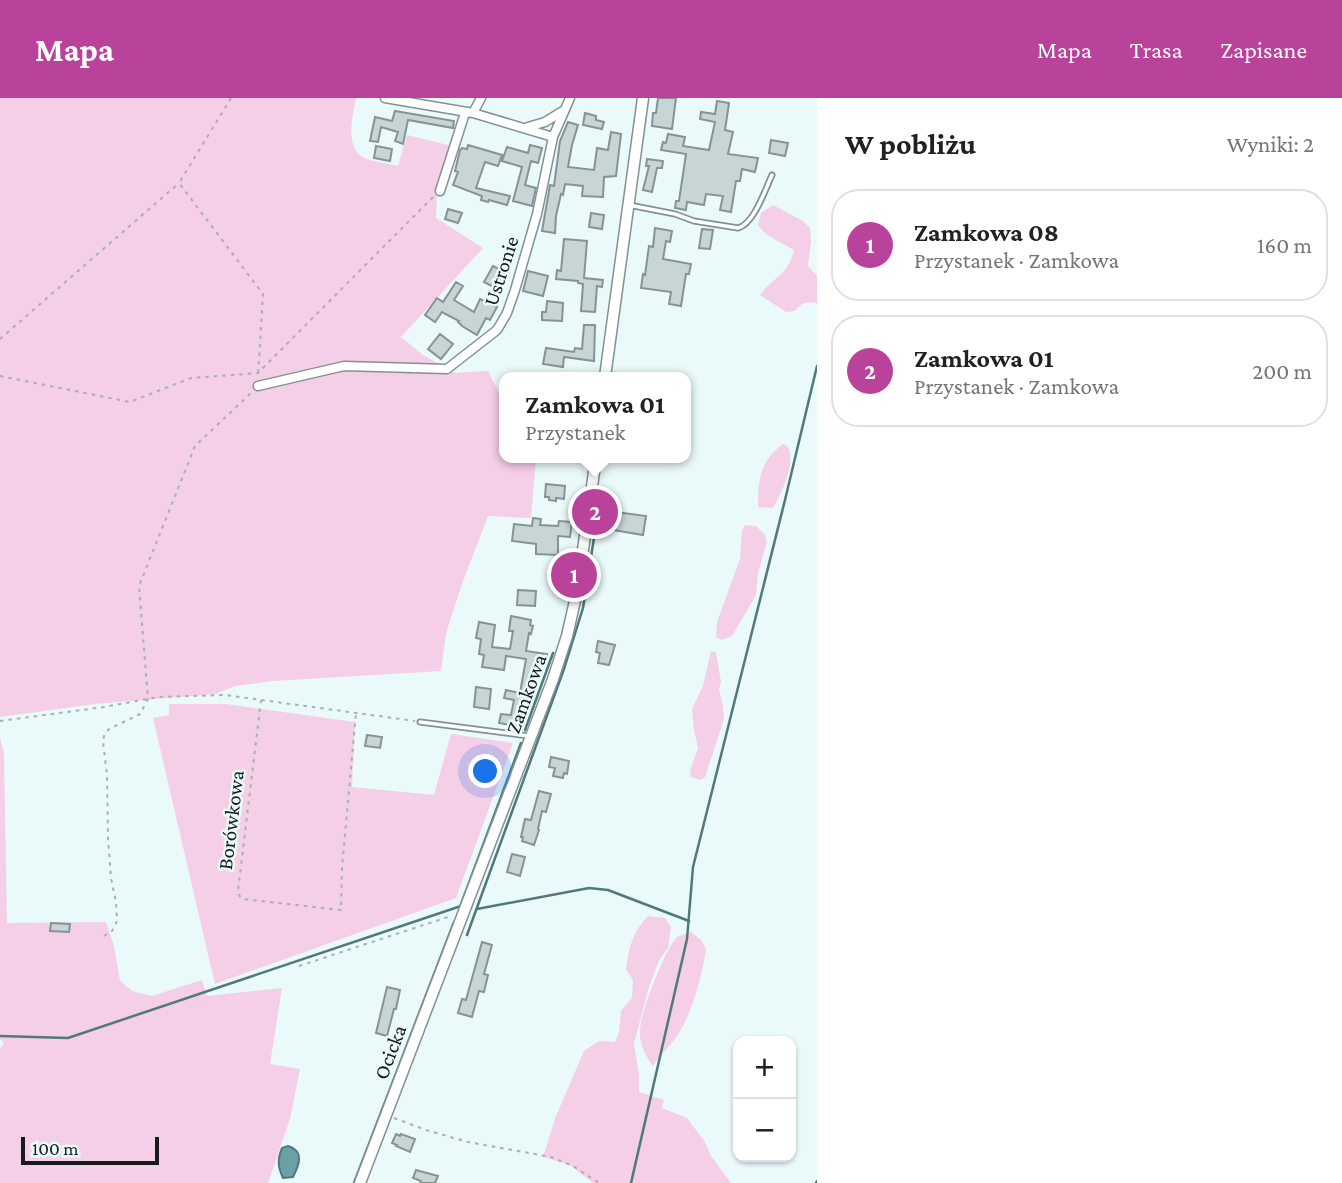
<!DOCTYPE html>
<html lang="pl">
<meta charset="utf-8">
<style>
:root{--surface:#fff;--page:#f6f6f6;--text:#202124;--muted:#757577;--line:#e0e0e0;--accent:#b9439a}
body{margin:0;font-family:"Crimson Pro",serif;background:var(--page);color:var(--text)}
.controls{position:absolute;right:21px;bottom:21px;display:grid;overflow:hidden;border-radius:14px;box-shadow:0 2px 5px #0004}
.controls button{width:63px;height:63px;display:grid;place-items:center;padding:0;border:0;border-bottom:2px solid var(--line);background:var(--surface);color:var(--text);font:35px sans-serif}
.scale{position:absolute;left:21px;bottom:18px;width:138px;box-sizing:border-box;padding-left:7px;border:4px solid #161b1b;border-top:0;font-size:19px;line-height:24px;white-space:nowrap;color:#161b1b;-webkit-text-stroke:5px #eaf9fa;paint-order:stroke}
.you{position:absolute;left:486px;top:674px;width:24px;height:24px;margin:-18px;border:5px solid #fff;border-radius:50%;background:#1a73e8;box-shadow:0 0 0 10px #1a73e833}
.badge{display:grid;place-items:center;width:46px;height:46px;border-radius:50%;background:var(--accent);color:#fff;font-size:23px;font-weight:700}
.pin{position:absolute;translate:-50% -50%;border:4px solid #fff;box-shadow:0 2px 7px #0006}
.popup{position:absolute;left:499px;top:274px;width:192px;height:91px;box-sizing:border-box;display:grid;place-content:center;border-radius:14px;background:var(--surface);filter:drop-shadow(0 2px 5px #0005);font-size:23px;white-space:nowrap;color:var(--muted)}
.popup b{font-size:26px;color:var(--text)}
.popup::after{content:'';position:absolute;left:50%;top:100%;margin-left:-14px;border:14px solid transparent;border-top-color:var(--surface)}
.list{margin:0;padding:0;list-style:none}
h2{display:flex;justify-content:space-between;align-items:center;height:91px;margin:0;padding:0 28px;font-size:30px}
h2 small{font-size:23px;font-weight:400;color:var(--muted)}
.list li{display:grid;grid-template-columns:46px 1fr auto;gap:21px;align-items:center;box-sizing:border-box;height:112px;margin:0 14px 14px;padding:0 14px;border:2px solid var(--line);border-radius:28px}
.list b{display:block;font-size:26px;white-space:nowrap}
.list p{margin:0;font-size:23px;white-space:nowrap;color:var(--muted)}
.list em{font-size:23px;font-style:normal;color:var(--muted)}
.map{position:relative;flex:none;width:817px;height:1085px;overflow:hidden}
header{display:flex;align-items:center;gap:42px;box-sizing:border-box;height:98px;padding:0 35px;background:var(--accent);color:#fff}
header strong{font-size:33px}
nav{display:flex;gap:38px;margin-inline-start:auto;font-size:24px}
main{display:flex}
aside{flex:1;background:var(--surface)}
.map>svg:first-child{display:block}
</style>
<header>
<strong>Mapa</strong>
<nav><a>Mapa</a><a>Trasa</a><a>Zapisane</a></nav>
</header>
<main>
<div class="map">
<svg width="817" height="1085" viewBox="0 0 817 1085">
<rect width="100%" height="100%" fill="#eaf9fa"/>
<path fill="#f5cee7" d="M0,0H356C353,16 345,46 361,58C370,64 387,65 398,68L407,37L452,48L437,94L436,120L483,150L401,239L423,257L455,275L488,273L504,305V360H536L531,420L488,418L463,483L446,535L441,573L273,583L235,588L216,596L95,606L0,619Z
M773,107L803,123L810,130L811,143L808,168L817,178V205C807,203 801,205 795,213L786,214L760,197C774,178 788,178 794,152C781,144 767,140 758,127L761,115Z
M783,346L788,349C796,366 782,394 773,410L758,409C758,382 760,363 783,346Z
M745,427L756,428L765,437L767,444L758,475L756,497L732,538L722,542L716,539L717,524L740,461L742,433Z
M711,553L716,554L721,584L719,591L723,608L724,621L705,679L700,682L691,679L690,673L698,650L694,632L692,611L703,588Z
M169,606H226L355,624L352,689L434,697L451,636L513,645L456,800L215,886L153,620L169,617Z
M0,639L4,656L7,825L106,824L114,848L120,883L132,893L152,898L202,882L207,898L282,890L270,966L300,971L290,1021L268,1085H0V951L4,945L0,941Z
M648,818L665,820L671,829L668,850L659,862L649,889L634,945L639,978V994L664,1002L662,1010L687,1020L705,1044L711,1058L731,1085H593L570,1067L543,1059L556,1018L584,953L599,943L615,944L619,935L621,913L632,900L633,882L626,872C628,851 633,833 648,818Z
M691,834L701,842L706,851C702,878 691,921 674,942C667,951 659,958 653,968C645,958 639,945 640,932C641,912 661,865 671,847L677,839Z"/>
<path fill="#6aa1a6" stroke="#51797c" stroke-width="2" d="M288,1048C305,1053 299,1067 293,1079L283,1080C278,1069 277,1062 282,1050Z"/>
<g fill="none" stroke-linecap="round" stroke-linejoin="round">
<path stroke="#51797c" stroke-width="2.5" d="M525,632L553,555
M460,809L521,645
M477,811L589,790L608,792L689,823
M467,837L564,571L583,510L594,440
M0,938L68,940L461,808
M354,1085L454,824
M631,1085L687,841L693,769L785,402L817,268
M816,1085L817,1083"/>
</g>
<path fill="#c7d5d6" stroke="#869394" stroke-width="2" d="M658,0H676L672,31L652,28L653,15H656Z
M717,3L729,5L725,32L733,34L728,56L758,60L755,74L742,71L740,83H736L731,114L720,112L723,98L706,96L704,107L687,104L686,112L675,110L676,103H679L686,56L661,52L663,44L666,45L668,36L685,39L683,48L709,52L715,24L700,21L701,14L715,16Z
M395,13L454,23L453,30L408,22L403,46L395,43L398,34L381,29L378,44L370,43L375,19L392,23Z
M585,15L596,18V22L604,24L602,31L583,27Z
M568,24L578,27L572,47L568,69L594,72L597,50L608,52L611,34L621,36L616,78L604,79L603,99L582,98L583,88L565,86L563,97L561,96L556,118L555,135L542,133L550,87L554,88L560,43Z
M771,42L788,45L785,58L769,55Z
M468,47L502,57L498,68L485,64L476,90L510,98L507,107L489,102L488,104L481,102L482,98L453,87L458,74L455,73L460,52L462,50L467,51Z
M530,47L542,50L538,65L531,63L525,87L536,90L532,108L513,103L522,69L502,63L507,49L528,55Z
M376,48L392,51L390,63L374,60Z
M647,61L663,63L662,70H657L652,94L643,92L649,68H646Z
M448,111L462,115L458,125L445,121Z
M591,115L604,117L602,131L589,129Z
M655,130L672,133L670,144L666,143L663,161L691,166L689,176H686L681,208L669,206L671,194L641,190L643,176L645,177L649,148L653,149Z
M702,131L713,132L710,151L699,150Z
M564,141L587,143L584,180L603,182L602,189L597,188L595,214L581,213L583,186L578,185V183L556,181L557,172L561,173Z
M493,168L504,174L495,190L484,184Z
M528,173L548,178L543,198L523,193Z
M456,184L463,188L454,202L474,214L480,201L497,209L490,222L486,220L477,237L462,228L458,224L459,223L442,214L435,224L425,217L437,200L443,204Z
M547,203L563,205L562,223L542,222V214H546Z
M584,227H595L594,263L564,259L563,269L543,266L546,250L574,254L575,250L582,251Z
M440,236L453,246L441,261L428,251Z
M546,386L565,388L564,401L556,400V403L549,402V399H545Z
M616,414L646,418L643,437L613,432Z
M533,420L541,421L540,427L558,428L559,423L572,424L570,439L558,438V457L536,456V446L512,443L514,426L532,428Z
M518,492L536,493L535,508L517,507Z
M511,518L531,522L530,527L533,528L531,536L529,535L526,553L547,556L546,566L537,565L534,590L530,606L526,605L525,608L523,607L520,629L499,625L501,616L511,617L514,602L504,600L506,592L520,595L526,561L506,558L504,572L482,569L484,557L479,556L481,541L476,540L479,524L495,527L492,549L510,551L513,533H509Z
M598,543L615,547L609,567L598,565L600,555L596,554Z
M476,589L491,591L489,611L474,609Z
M367,637L382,639L380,650L365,648Z
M551,659L569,663L567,676L564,675L563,680L553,678L555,670L549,669Z
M539,693L551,696L546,714L542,713L538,731L539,732L534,747L522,743L523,739H521L525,721L531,722Z
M512,756L525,759L520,778L507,774Z
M51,825L70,826L69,834L50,833Z
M482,844L492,847L484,876L488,877L484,894L479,893L472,919L458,915L462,901L466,902Z
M387,889L400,892L396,911H394L387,938L376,935Z
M396,1036L400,1038L401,1036L415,1041L410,1054L396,1048L397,1047L392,1045Z
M416,1072L438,1078L435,1085H420L421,1083L413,1080Z"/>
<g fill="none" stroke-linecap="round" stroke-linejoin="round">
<defs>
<path id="service" d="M629,107L675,116L694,123L738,130C754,126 765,92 772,77
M420,624L529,638"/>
<path id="minor" d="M385,0L473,15L553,39
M473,15L481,0
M528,29L545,24L563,13
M440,93L465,15
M258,288L344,268L447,271L497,232L507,215L515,192L537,116L553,39L570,0"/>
<path id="tertiary" d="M605,279L643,0
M360,1085L553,581L567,538L577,494L596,360"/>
</defs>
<use href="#service" stroke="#839192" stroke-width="7"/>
<use href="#minor" stroke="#839192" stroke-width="11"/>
<use href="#tertiary" stroke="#839192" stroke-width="13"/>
<path stroke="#a5b1b2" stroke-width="2" stroke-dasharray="3.5 5" stroke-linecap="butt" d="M231,0L179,85L263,196L258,278
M0,241L179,85
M0,278L130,304L191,280L258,275L433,99
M261,602L238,793L240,799L243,801L341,812L342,770L356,615
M0,623L104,609L158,599L225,597L415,623
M104,838L112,833L117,823L116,805L111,780L108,740L107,677L103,644L104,638L109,631L140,616L148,601L139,488L195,348L251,295
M299,868L451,818
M394,1020L426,1032L468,1044L551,1059L573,1068L599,1085"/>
<use href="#service" stroke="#fff" stroke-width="3.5"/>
<use href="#minor" stroke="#fff" stroke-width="8"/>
<use href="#tertiary" stroke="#fff" stroke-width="10"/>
</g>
<g text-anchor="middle" stroke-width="5" stroke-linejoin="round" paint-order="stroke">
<g font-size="21" fill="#161b1b" stroke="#eaf9fa">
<text transform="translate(501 173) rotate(-72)" y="7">Ustronie</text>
<text transform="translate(526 596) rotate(-70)" y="7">Zamkowa</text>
<text transform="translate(231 722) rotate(-83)" y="7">Borówkowa</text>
<text transform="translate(390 954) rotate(-69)" y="7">Ocicka</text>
</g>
</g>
</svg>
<div class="controls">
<button>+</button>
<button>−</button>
</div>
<div class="scale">100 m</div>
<div class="you"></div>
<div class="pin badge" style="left:574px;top:477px">1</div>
<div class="pin badge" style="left:595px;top:414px">2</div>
<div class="popup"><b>Zamkowa 01</b>Przystanek</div>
</div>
<aside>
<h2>W pobliżu<small>Wyniki: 2</small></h2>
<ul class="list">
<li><span class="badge">1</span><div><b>Zamkowa 08</b><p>Przystanek · Zamkowa</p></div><em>160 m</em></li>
<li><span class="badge">2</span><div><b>Zamkowa 01</b><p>Przystanek · Zamkowa</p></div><em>200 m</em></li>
</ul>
</aside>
</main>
